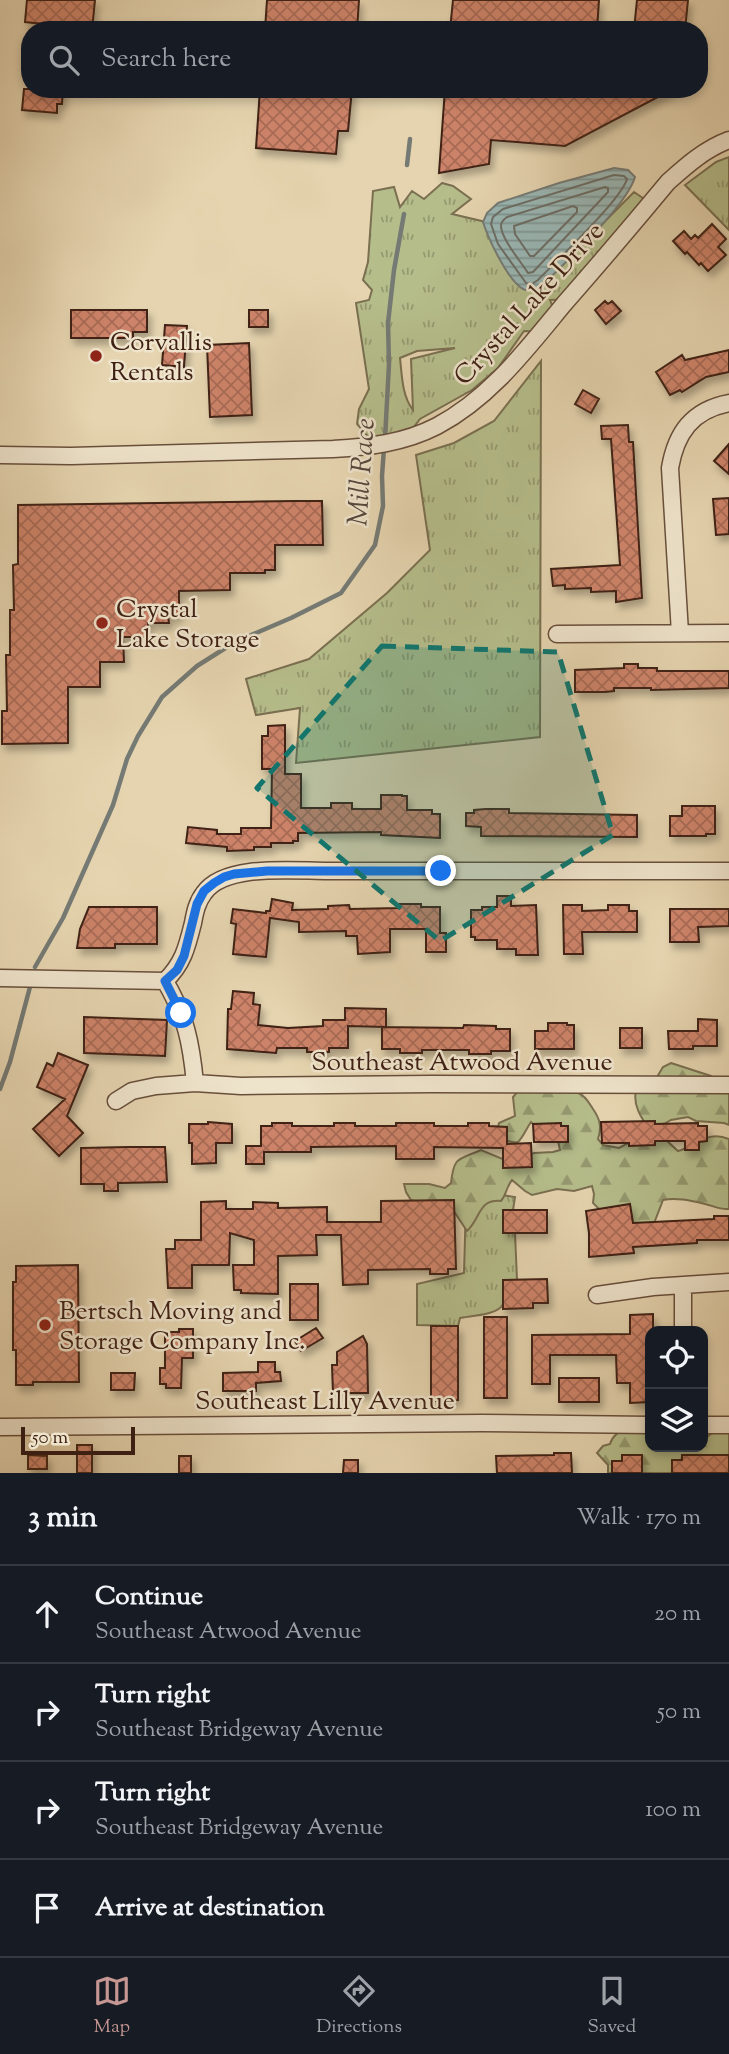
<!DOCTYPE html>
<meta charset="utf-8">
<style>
:root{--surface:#171b24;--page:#242831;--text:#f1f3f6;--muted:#9ea1a6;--line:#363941;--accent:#c59692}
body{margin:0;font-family:"Sorts Mill Goudy",serif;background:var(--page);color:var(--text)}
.controls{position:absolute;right:21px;bottom:21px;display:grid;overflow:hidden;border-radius:14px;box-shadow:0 4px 10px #0003}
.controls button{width:63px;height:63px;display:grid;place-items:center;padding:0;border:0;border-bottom:2px solid var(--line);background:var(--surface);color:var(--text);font:35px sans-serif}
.scale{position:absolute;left:21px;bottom:18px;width:114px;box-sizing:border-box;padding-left:7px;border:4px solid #3f2114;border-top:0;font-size:19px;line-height:24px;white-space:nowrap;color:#3f2114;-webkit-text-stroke:5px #eee3cb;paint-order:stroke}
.stop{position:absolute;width:21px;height:21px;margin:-16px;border:5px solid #1a73e8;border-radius:50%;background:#fff}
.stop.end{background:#1a73e8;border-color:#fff;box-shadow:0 2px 7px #0008}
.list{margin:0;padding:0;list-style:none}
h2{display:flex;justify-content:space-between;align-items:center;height:91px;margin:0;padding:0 28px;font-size:30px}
h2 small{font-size:23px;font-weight:400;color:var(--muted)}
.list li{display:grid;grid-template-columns:46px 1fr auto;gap:21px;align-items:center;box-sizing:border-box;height:98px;padding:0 28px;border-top:2px solid var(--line)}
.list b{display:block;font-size:26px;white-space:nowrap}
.list p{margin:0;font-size:23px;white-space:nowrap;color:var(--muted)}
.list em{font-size:23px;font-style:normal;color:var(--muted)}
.icon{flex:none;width:38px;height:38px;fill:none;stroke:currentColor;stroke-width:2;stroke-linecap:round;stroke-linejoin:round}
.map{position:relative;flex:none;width:729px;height:1473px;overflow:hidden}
.search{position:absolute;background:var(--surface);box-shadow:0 4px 10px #0003;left:21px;right:21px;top:21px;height:77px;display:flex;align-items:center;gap:18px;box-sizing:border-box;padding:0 24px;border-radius:28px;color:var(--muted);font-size:26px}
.sheet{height:483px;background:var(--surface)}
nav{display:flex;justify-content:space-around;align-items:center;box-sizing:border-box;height:98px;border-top:2px solid var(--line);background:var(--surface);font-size:19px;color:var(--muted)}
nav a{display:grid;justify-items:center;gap:4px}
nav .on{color:var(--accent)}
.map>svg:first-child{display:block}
</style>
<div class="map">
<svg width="729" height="1473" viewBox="0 0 729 1473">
<defs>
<pattern id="grass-tufts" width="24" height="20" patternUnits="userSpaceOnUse" patternTransform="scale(1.75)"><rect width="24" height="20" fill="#b5bd8b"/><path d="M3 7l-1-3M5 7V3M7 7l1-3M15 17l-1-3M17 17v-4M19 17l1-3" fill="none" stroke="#959970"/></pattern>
<pattern id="forest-firs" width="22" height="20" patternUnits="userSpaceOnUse" patternTransform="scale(1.75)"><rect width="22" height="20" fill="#b5bd8b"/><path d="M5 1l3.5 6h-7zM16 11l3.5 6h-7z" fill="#959970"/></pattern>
<pattern id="water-rules" width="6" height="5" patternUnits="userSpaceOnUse" patternTransform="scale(1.75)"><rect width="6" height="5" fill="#99b6b4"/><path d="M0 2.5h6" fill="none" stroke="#7e9491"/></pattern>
<pattern id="building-cross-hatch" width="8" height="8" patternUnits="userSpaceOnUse" patternTransform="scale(1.75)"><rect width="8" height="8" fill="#cd8369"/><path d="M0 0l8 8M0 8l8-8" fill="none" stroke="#a86b55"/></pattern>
<filter id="shadow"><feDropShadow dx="3.5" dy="6" stdDeviation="3.5" flood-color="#0004"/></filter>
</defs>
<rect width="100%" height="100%" fill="#e5d4af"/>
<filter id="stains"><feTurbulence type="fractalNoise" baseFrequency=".00286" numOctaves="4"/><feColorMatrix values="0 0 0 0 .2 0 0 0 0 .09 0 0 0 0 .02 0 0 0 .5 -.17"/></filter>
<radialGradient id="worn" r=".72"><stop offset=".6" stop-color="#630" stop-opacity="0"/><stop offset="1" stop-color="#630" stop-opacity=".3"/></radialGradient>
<path fill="url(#grass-tufts)" stroke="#7a6f50" stroke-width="2" fill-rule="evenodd" d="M729,157V230L685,185L716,162Z
M442,183L453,186L471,199L452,214L490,223L542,285L634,192L647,201L575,299L550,300L557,318L547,332L524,331L498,368L472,390L420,419L410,432L370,439L357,424L359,409L369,389L356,303L369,300L372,290L363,280L368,262L373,191L394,187L400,207L412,191L424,199ZM455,348L411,359L413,410C402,396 402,376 400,358L417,351Z
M541,361L540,737L296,763L300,708L256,715L246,679L309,659L387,593L430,550L416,455L454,443L494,421Z
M502,1195L515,1197L513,1210L503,1211V1233H515L517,1280H503C503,1287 505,1297 503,1304C499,1315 470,1316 460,1318L458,1326L417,1325V1284L464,1273L466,1202Z"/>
<path fill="url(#forest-firs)" stroke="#7a6f50" stroke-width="2" d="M671,1063L711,1076L729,1089V1125L724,1123L696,1121L688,1117L671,1120L664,1124L666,1140L678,1151C697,1145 708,1130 729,1139V1209C720,1210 714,1206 705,1204C692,1201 676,1197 663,1200L653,1226L645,1228L599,1209L593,1203L594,1194L592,1186L574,1191L557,1189L532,1195L525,1191L512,1180C506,1187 507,1194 501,1201C478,1199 481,1218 467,1231L453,1210L411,1200L406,1192L404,1184H429L445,1188L451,1183C454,1156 458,1160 481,1150L510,1162L534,1153L553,1152L560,1150L558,1141L543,1134L531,1122C526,1129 524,1136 518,1142C508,1143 503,1140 497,1131L499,1123L515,1116L513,1097L518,1091C536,1091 561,1086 578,1093C585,1095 589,1103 593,1109C600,1119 602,1127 598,1139L603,1145L619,1148L630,1142L640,1145H652L656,1139C645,1123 630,1106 637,1087L654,1082L663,1067Z
M729,1425V1473H608V1465L597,1453L603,1446L610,1444C616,1425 634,1430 650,1434V1447H703V1436L707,1437L720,1427Z"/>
<path fill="url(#water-rules)" stroke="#757a74" stroke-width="2" d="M614,168L628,170L635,177C626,207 566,261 542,286L534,291C533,291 524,290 523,289C508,281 488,238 483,222L487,213L498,203L559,183Z"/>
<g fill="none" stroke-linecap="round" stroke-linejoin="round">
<path stroke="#6c6c64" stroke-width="2" d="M614,175L624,176L627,179C621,200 557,260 538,280L532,284L526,283L498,244L491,224L493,217L503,209Z
M605,187L608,188V192L533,272L528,273C521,262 501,238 501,226C501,221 504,220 507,217Z
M573,206L577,208V212L534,256H530L515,234L514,226Z"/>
<path stroke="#757a74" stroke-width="4.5" d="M407,165L410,139
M385,439L389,364L388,323L394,270L404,214
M35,967L63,918L113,805L127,759L138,736L162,697L197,666L235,642L291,618L341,593L375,545L383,506L382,476L384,448
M0,1089L10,1062L30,987"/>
</g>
<path fill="url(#building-cross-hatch)" stroke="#3f2114" stroke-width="2" filter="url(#shadow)" d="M27,0H95L92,30H63V26L25,22Z
M267,0H359L357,30H265Z
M453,0H599L597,30H450Z
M637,0H688L685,30H634Z
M24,89H63L62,104H57V113L22,110Z
M260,89H352L348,131H338L336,154L256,148Z
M445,89H673L565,146L491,140L489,164L439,173Z
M712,224L726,239L718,247L726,255L708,271L701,263L699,265L687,252L685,254L673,241L684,231L691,239L695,235L698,238Z
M605,301L608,304L612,301L621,311L606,324L595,310Z
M71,310H147V332H133V338H71Z
M249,310H268V327H249Z
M165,325L187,326L184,367L162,365Z
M249,343L252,415L210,417L207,345Z
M729,350V372L706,377L682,392L680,390L670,395L656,372L682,355L685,360Z
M583,390L599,399L591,413L575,404Z
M628,425L629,442H633L642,598L616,602V591L591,592V588L565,589V585L553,586L551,569L620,565L611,439H602L601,426Z
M729,444V474L714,461Z
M729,498V534L716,535L713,499Z
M295,501H322L323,545H275V570H265V573H230V590L179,591V616H168L169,623H148V637H123L124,662H100V687H68V743L2,744V711H7L6,655H10V610H14L13,565L18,564V505Z
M624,664H638V668H657V671H729V688L651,690V688H614V691L605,692H575V670L624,668Z
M285,725V774H301V808H331V803H352V809H381V795H402V796H407V810H432V814H440V838L381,835V832L298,833V841H293V843H271V847H254V850L227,851V847L186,843L188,827L217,830V834H241V828H271L272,769H262V736H268V726Z
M682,806H715V834H706V836H670V816H682Z
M486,809H509V813L637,815V837L481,836V827L466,826V813H474V810Z
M497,896H511V906L536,905L538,955H516V949H497V940H475V937H471V910H482V907H497Z
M272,899L293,903L292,910L328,909V906L349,905L350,909L400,908V904H421V907H440V933H446V952H426V929H390V952L358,954L357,936H346V931L299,932V922L270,918L266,957L233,954L236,924L231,923L233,909L266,913V911H270Z
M563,905H582V911L608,910V905H629V911H637V932H582L583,954H564Z
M89,907H157V944H115V948H77L80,929Z
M670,909H729V926L698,927L699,942H670Z
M233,991L254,993L253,1004L260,1005L258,1025L288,1028L323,1026V1020H345V1008L386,1009V1027L348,1026V1048H329V1052H307V1048H277L276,1053L227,1049L228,1009H231Z
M84,1017L167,1020L165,1056L84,1053Z
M698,1019L717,1020V1046H693V1049H669L668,1031H698Z
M548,1023H567V1025H574V1049H535V1031H548Z
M464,1025L496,1026V1029H510V1051H491V1054H469V1050H422V1053H400V1049H382V1027L463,1028Z
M620,1028H642V1048H620Z
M58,1053L88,1065L67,1116L83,1133L59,1156L33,1129L65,1099L37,1087L47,1063L53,1066Z
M655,1121V1124L698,1123V1126H707V1141L699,1142V1150H685V1141H655V1145L629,1146V1143H602L601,1122Z
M208,1122L232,1124V1143H216V1163L192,1164V1143H189V1124H208Z
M272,1123H292V1126H334V1123H355V1126H396V1123H434V1126H468V1123H489V1126L507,1127V1144L531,1143L532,1167L503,1168V1148L434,1147V1159H396V1146L311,1147V1152H264V1164H246V1146H261V1126H272Z
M561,1123V1126H568V1142H534L533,1124Z
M128,1147H165L167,1182L120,1183H118V1191H104V1184H81V1148Z
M454,1200L456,1269H448V1274H430V1269L368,1270V1284L343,1285L341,1235H316L317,1255L278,1256V1294L241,1293V1290H234L233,1265H254V1240L230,1233L229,1265H192V1288H168L166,1249H175V1240H201V1202L226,1201V1209H253V1202L278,1203V1208L327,1207V1222H381V1201Z
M630,1204L633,1223L714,1219V1216H729V1240H697V1243L633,1247L634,1253L589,1257V1233L586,1211Z
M503,1210H547V1233H503Z
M78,1265L79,1382H33V1385H16V1350H13V1282H16V1266Z
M547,1279L548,1303H533V1308L503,1309V1280Z
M290,1284H318V1320H290Z
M653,1314V1331H650V1402L630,1403V1383H617L616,1355H550V1384H532V1335L630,1334V1315Z
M484,1317H507V1398H484Z
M431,1326H458V1400L431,1401Z
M316,1328L323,1338L301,1351L295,1341Z
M179,1329H193V1358H182L181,1388H166V1384H160V1368H165V1332H179Z
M363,1336L367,1344L368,1393H333L332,1365H337V1352Z
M258,1362H275V1372H280L281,1381L256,1383V1391H223V1373L258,1372Z
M111,1373H135L134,1390H111Z
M559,1378H599V1402H559Z
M77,1445H92V1473H77Z
M554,1453H571L572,1473H497L496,1456L554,1455Z
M28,1455L47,1456V1469H28Z
M622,1455H642V1473H612V1461H622Z
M682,1455H729V1473H672V1460H682Z
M179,1456H191V1473H179Z
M344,1460H358V1473H343Z"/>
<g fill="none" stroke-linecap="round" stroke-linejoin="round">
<defs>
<path id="minor" d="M0,455L71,456L333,449C369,447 404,443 437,426C490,398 526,350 564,304C599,264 634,223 668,182C687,165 705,149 729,140
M680,633L670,468C676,433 692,410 729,403
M557,634L729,633
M0,978L165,981C183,964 187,947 193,923C195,912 197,902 204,893C225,863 295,871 328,871H729
M165,981C186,1017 191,1042 195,1083
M116,1101L132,1091L156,1086L195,1083L241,1086L431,1084L729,1085
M683,1285V1331
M597,1295L653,1287L729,1282
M703,1425H729
M0,1427L482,1423L650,1425"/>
</defs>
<use href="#minor" stroke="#684e3b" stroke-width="19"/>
<use href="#minor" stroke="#eee3cb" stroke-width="16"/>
</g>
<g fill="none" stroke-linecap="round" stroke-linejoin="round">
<path stroke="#1a73e8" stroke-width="9" d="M181,1013L165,981L177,970L184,956L197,904L204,891L214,883L224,877L234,874L267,871H441"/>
</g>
<path fill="#0f766e" fill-opacity="0.2" stroke="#0f766e" stroke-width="5" stroke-dasharray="14 9" stroke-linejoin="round" d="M382,646L558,652L613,835L440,941L257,788Z"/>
<g fill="#8f2418" stroke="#eee3cb" stroke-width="2.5">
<circle cx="96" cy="356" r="7"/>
<circle cx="102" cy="623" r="7"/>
<circle cx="45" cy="1325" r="7"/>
</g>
<g text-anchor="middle" stroke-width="5" stroke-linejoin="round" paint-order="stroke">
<g font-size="26" fill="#3f2114" stroke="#eee3cb">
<text transform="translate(528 303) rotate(-48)" y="9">Crystal Lake Drive</text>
<text x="462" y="1070">Southeast Atwood Avenue</text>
<text x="325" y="1409">Southeast Lilly Avenue</text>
</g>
<g font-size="26" fill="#3f2114" stroke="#eee3cb" text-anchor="start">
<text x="110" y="350">Corvallis<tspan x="110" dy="30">Rentals</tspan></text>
<text x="116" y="617">Crystal<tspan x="116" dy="30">Lake Storage</tspan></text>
<text x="59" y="1319">Bertsch Moving and<tspan x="59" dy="30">Storage Company Inc.</tspan></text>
</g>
<g font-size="28" font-style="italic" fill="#56463c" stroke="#eee3cb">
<text transform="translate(360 472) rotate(-86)" y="10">Mill Race</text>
</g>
</g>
<rect width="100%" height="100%" filter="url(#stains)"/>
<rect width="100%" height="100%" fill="url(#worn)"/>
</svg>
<div class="controls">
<button><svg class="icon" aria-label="locate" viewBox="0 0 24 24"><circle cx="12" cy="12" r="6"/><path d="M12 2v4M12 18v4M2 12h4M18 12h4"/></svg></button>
<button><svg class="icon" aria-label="layers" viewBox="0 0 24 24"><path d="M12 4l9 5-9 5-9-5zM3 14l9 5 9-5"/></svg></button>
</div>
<div class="scale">50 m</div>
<div class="stop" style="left:181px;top:1013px"></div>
<div class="stop end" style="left:441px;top:871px"></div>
<div class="search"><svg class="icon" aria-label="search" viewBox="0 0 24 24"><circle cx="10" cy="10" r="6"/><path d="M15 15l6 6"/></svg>Search here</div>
</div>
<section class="sheet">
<h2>3 min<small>Walk · 170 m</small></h2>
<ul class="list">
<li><svg class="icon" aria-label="ahead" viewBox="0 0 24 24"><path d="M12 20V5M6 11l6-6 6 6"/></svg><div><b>Continue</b><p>Southeast Atwood Avenue</p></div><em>20 m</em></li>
<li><svg class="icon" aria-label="right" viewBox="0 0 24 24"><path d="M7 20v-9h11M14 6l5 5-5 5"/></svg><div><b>Turn right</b><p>Southeast Bridgeway Avenue</p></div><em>50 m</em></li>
<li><svg class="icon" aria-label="right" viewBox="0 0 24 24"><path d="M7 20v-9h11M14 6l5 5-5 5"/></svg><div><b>Turn right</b><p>Southeast Bridgeway Avenue</p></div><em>100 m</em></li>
<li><svg class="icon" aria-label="arrive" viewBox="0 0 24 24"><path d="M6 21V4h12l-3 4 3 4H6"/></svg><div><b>Arrive at destination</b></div></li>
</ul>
</section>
<nav>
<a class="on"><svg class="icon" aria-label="map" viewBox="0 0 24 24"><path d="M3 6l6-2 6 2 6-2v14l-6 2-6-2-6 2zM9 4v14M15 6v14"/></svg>Map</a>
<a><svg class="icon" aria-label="directions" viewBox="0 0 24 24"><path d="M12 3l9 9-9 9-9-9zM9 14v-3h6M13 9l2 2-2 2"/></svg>Directions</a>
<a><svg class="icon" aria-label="saved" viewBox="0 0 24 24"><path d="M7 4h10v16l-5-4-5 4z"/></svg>Saved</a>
</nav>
